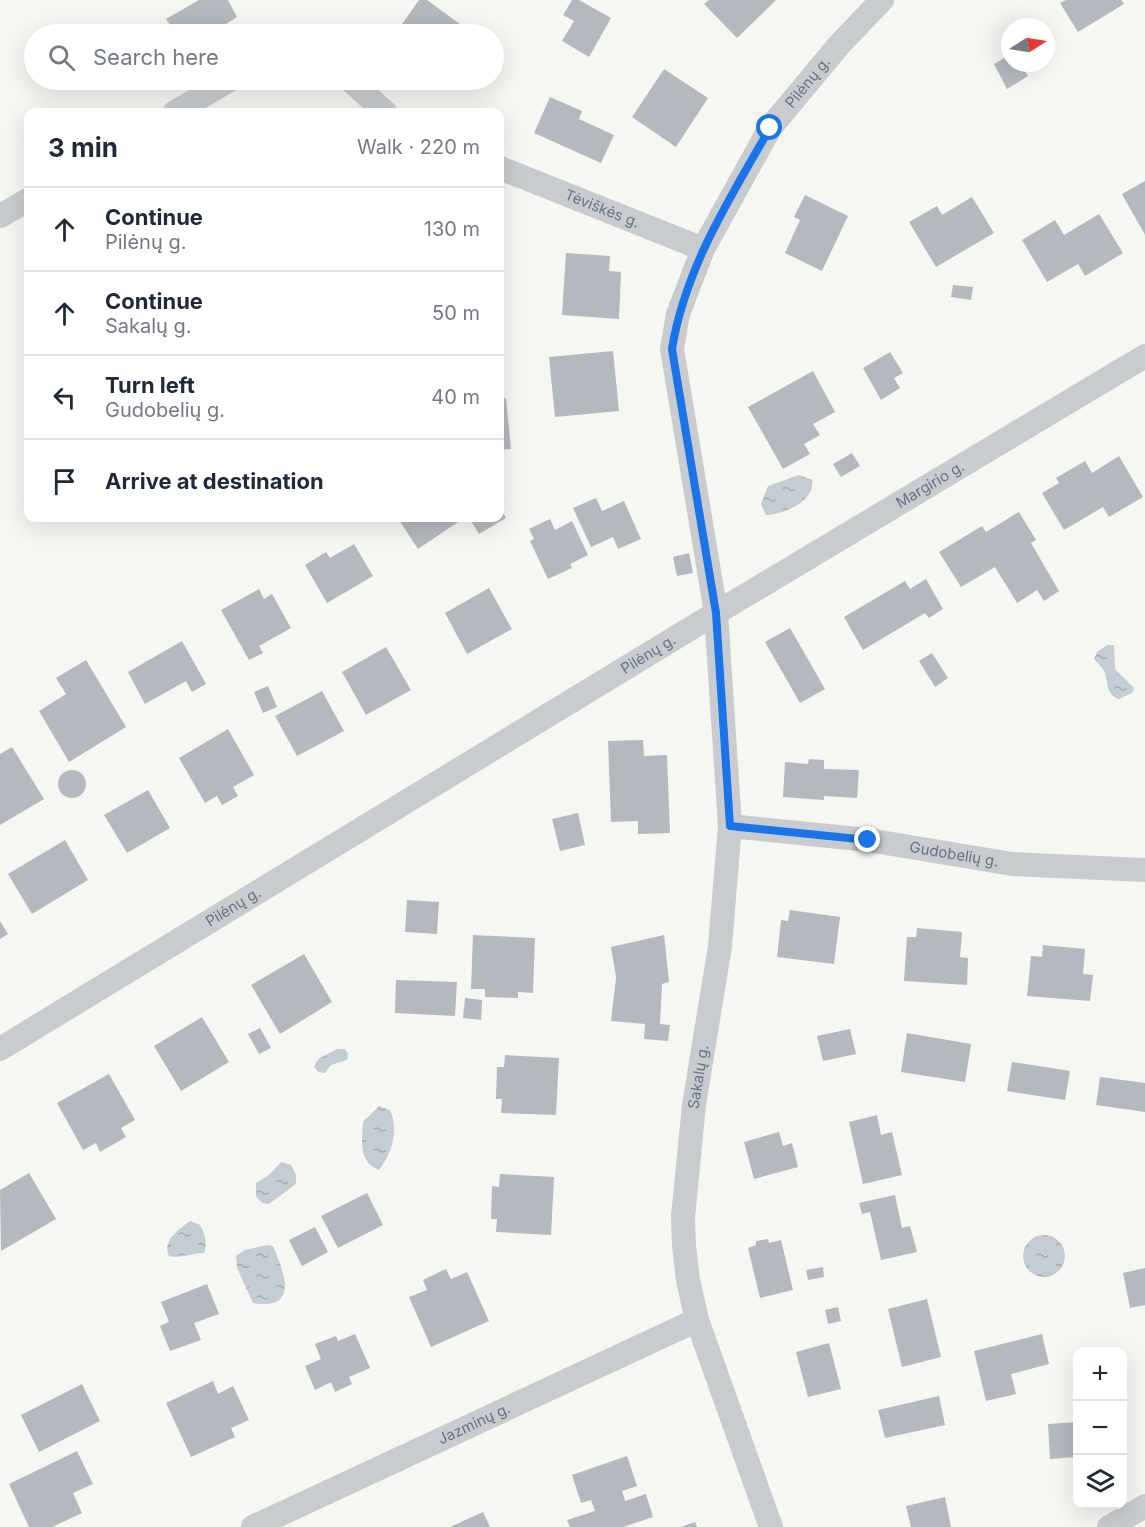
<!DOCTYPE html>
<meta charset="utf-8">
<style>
:root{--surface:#fff;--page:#f6f6f7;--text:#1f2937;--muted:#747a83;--line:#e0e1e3}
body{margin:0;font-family:Inter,sans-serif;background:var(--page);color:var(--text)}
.controls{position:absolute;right:18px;bottom:18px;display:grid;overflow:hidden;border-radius:12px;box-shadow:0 6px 24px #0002}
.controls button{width:54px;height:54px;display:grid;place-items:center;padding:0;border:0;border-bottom:2px solid var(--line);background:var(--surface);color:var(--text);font:30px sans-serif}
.compass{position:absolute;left:1001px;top:18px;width:54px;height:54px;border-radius:50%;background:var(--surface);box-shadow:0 6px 24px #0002;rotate:78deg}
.stop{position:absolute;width:18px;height:18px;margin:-14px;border:4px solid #1a73e8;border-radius:50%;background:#fff}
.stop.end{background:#1a73e8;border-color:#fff;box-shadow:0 2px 6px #0008}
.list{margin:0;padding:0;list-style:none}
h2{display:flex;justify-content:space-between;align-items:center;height:78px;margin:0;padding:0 24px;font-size:26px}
h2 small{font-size:20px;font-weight:400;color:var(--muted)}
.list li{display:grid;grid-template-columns:39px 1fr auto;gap:18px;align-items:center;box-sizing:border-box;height:84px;padding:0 24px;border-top:2px solid var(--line)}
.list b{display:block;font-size:22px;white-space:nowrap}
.list p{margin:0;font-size:20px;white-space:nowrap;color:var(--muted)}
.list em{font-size:20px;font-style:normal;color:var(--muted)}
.icon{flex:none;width:33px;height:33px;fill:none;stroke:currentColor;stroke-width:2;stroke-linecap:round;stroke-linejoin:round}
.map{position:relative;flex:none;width:1145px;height:1527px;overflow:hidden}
.search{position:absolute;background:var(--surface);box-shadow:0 6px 24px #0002;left:24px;top:24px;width:480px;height:66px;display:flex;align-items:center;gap:15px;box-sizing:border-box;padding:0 21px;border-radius:33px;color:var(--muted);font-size:22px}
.panel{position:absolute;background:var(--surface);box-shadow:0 6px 24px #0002;left:24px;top:108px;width:480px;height:414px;border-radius:12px}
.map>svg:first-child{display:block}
</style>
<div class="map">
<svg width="1145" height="1527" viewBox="0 0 1145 1527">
<defs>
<pattern id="water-ripples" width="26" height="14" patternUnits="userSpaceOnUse" patternTransform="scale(1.5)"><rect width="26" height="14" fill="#c4cdd3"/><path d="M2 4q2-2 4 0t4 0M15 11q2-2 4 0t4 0" fill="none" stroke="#a3abb1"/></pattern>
</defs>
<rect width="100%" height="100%" fill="#f6f7f3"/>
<path fill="url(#water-ripples)" d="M799,475L812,480C816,500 784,515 766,515L761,504L768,486Z
M1107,645H1114L1115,669L1134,688L1132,693L1119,699C1105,695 1109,681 1104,671C1102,667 1097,663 1094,659L1097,652Z
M337,1049H345L348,1054L347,1060L331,1065L325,1073L318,1072L314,1067L318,1059Z
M379,1106L390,1110C399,1130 392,1153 379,1170C358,1162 362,1141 363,1122Z
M281,1162L291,1165L296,1175V1184L269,1204L262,1203L256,1196V1183L269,1175Z
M190,1221L200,1225C205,1235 208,1242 204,1253C193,1253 177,1259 169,1256C162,1241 178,1230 190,1221Z
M1023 1256a21 21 0 1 1 42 0a21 21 0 1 1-42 0Z
M267,1245L273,1246C284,1272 300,1311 253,1303L237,1268L236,1256L245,1250Z"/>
<path fill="#b3b9bf" d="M199,0H228L237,17L215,31L217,34H176L166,19Z
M419,0H427L468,30L465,34H406L410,30L402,24Z
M572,0H579L611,18L589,57L562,41L574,21L563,15Z
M709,0H776L737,38L704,4Z
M1066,0H1121L1124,4L1078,32L1060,3Z
M1010,55V63H1020L1028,76L1007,89L994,64Z
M664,69L708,98L676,147L632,117Z
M454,80H471L465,88Z
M550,97L582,111L579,119L614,135L601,163L534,133Z
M1145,181V235L1122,194Z
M805,195L848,216L822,271L785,253L800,220L794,217Z
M972,197L994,233L936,267L909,222L937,206L942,215Z
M1099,214L1123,253L1085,276L1078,264L1047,282L1022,240L1055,220L1064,235Z
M566,253L610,256L609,271L621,272L619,319L562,315Z
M953,285L973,287L971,300L951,297Z
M613,351L619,411L555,417L549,357Z
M890,352L903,373L894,378L900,388L881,400L863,368Z
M813,371L835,412L813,424L820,435L804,444L810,454L783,469L748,407Z
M506,398L511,449L500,450V399Z
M852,453L860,466L841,477L833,464Z
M1119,456L1143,497L1109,517L1103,507L1064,530L1042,493L1059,483L1056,478L1085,461L1092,473Z
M596,498L602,511L624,501L641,539L618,549L613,537L591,547L573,508Z
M500,508L506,518L479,534L469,518H500Z
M1019,512L1036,540L1031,543L1059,591L1044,601L1037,590L1017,603L995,567L961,587L939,552L982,526L986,532Z
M402,518H459L461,520L418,549L399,520Z
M550,519L555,530L572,521L588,555L570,564L572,568L548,579L530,541L534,539L529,529Z
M354,544L373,576L327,603L305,565L326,552L330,558Z
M689,553L693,573L677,576L673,557Z
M926,579L943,609L929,618L925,613L863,650L844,617L905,581L910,589Z
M489,588L512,629L467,654L445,613Z
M259,589L264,599L272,594L291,628L259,646L263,653L249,660L221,610Z
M790,628L825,689L800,703L765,642Z
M182,641L206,684L192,692L186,681L145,704L128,672Z
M386,647L411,690L366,715L342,672Z
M932,653L948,678L935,687L919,661Z
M86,660L126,727L69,762L39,711L66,694L56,678Z
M268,686L277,707L263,713L254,692Z
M322,691L344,731L297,756L275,716Z
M228,729L254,775L233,787L238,796L222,805L217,796L205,803L179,758Z
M643,740L644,756L667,755L670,833L638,834V821L611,822L608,741Z
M12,747L44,799L0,825V754Z
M809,759L824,760V769L859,770L857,798L824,796V800L783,797L785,762L808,764Z
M58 784a14 14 0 1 1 28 0a14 14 0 1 1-28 0Z
M148,790L170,828L127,853L104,815Z
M578,813L585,845L560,851L552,819Z
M65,840L88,880L32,914L8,874Z
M407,900L439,902L437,934L405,932Z
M790,910L840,917L834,964L777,957L781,920L788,921Z
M0,921L8,934L0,939Z
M917,928L962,932L960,957L968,958L967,985L904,981L907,937H916Z
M473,935L535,938L533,993L518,992V998L485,997V989H471Z
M664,935L669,982L662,984L660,1024L670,1025L668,1041L644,1039L645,1024L611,1021L616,977L611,947Z
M1043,945L1085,949L1083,974L1093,975L1090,1001L1027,996L1031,956L1042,957Z
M304,954L332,1002L280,1034L251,985Z
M396,980L457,982L455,1016L395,1013Z
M465,998L482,1000L481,1020L463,1018Z
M202,1017L229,1062L181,1091L154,1046Z
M260,1028L271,1048L259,1054L248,1034Z
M850,1029L856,1054L823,1061L817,1036Z
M907,1033L971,1044L965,1082L901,1072Z
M505,1055L559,1058L556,1115L501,1113L502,1099H496L497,1067H504Z
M1012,1062L1070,1071L1065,1100L1007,1091Z
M109,1074L135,1120L121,1128L126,1137L100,1152L96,1143L83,1150L57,1103Z
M1100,1077L1145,1083V1112L1096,1105Z
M877,1115L881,1135L892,1132L902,1175L863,1184L849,1122Z
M779,1132L783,1146L792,1143L798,1167L754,1179L744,1142Z
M29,1173L56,1219L1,1251L0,1190Z
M500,1174L554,1177L551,1235L496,1232L497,1219H491L492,1186L499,1187Z
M367,1193L383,1225L338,1248L321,1216Z
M895,1195L902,1228L910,1226L917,1252L881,1260L870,1212L862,1214L859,1203Z
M315,1227L328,1252L302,1266L289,1240Z
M768,1239L769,1243L781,1240L793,1290L760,1298L748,1248L756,1245V1241Z
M823,1267L824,1277L808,1280L806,1270Z
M1145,1268V1305L1130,1308L1123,1273Z
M446,1269L451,1279L467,1272L489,1321L431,1347L409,1297L427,1290L423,1280Z
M207,1284L219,1314L194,1323L201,1340L170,1351L160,1326L169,1322L161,1302Z
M927,1299L941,1357L902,1367L888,1309Z
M838,1307L841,1321L828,1324L825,1310Z
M355,1334L370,1368L349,1377L352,1384L335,1392L331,1382L315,1390L305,1366L321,1359L315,1344L336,1336L338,1341Z
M1042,1334L1049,1364L1011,1374L1016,1394L986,1401L974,1351Z
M829,1343L841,1389L808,1397L796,1352Z
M1078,1375V1392H1076L1073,1376Z
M213,1381L218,1394L233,1386L249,1420L231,1428L235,1437L191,1457L166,1403Z
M82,1384L100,1421L39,1452L21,1415Z
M939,1396L945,1425L885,1438L878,1410Z
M1078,1422V1457L1050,1459L1048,1424Z
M77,1451L93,1484L73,1493L82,1513L52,1527H29L9,1484Z
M627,1456L637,1486L622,1491L625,1501L646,1494L653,1517L623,1527H570L567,1520L595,1511L591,1500L581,1503L572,1475Z
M945,1497L951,1527H911L906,1506Z
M483,1512L490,1527H450Z
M695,1522L697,1527H681Z"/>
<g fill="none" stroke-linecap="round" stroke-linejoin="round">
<g stroke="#c9cccf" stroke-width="24">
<path d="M350,80L385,112"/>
<path d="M175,112L230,80"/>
<path id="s1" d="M500,168L703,249"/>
<path d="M0,216L28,200"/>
<path id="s2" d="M730,826L868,840L1012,864L1145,870"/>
<path id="s3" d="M0,1049L716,613L1145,356"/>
<path id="s4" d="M253,1527L697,1320"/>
<path id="s5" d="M771,1527L697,1320L688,1280L684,1246L683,1217L694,1105L720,946L730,826L716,613L672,349L678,314L703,249L770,128L839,45L882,0"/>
<path d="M1109,1527L1145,1506"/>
</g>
</g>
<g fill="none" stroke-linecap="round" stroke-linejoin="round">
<path stroke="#1a73e8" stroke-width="8" d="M770,128C730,198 685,268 672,349L716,613L730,826L868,840"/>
</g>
<g text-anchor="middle" stroke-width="6" stroke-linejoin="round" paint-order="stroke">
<g font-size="15" fill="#637386" stroke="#fff">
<text dy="5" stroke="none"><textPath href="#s5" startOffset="1502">Pilėnų g.</textPath></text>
<text dy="5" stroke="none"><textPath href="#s1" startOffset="110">Tėviškės g.</textPath></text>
<text dy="5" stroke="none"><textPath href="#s3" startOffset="1088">Margirio g.</textPath></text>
<text dy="5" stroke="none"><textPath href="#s3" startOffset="759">Pilėnų g.</textPath></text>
<text dy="5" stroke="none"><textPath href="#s2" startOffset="226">Gudobelių g.</textPath></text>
<text dy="5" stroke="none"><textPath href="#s3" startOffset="273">Pilėnų g.</textPath></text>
<text dy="5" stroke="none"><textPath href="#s5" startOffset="465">Sakalų g.</textPath></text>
<text dy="5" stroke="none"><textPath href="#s4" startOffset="244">Jazminų g.</textPath></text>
</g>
</g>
</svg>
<div class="controls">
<button>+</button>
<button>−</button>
<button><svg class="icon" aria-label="layers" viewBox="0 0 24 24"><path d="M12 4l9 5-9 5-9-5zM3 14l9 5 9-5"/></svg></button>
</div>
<svg class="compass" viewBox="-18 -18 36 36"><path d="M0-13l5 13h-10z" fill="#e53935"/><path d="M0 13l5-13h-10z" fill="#747a83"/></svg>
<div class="stop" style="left:770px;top:128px"></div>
<div class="stop end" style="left:868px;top:840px"></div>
<div class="search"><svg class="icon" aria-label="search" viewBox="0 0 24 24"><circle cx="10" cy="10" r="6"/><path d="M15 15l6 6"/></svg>Search here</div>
<section class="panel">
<h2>3 min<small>Walk · 220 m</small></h2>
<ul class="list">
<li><svg class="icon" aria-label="ahead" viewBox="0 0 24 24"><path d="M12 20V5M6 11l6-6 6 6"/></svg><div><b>Continue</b><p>Pilėnų g.</p></div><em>130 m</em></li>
<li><svg class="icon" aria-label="ahead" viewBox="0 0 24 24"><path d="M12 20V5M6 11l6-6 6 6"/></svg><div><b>Continue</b><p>Sakalų g.</p></div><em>50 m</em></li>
<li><svg class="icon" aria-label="left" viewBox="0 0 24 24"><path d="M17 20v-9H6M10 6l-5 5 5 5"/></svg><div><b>Turn left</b><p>Gudobelių g.</p></div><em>40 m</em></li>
<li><svg class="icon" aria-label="arrive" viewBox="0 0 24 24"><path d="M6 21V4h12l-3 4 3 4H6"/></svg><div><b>Arrive at destination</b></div></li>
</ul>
</section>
</div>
